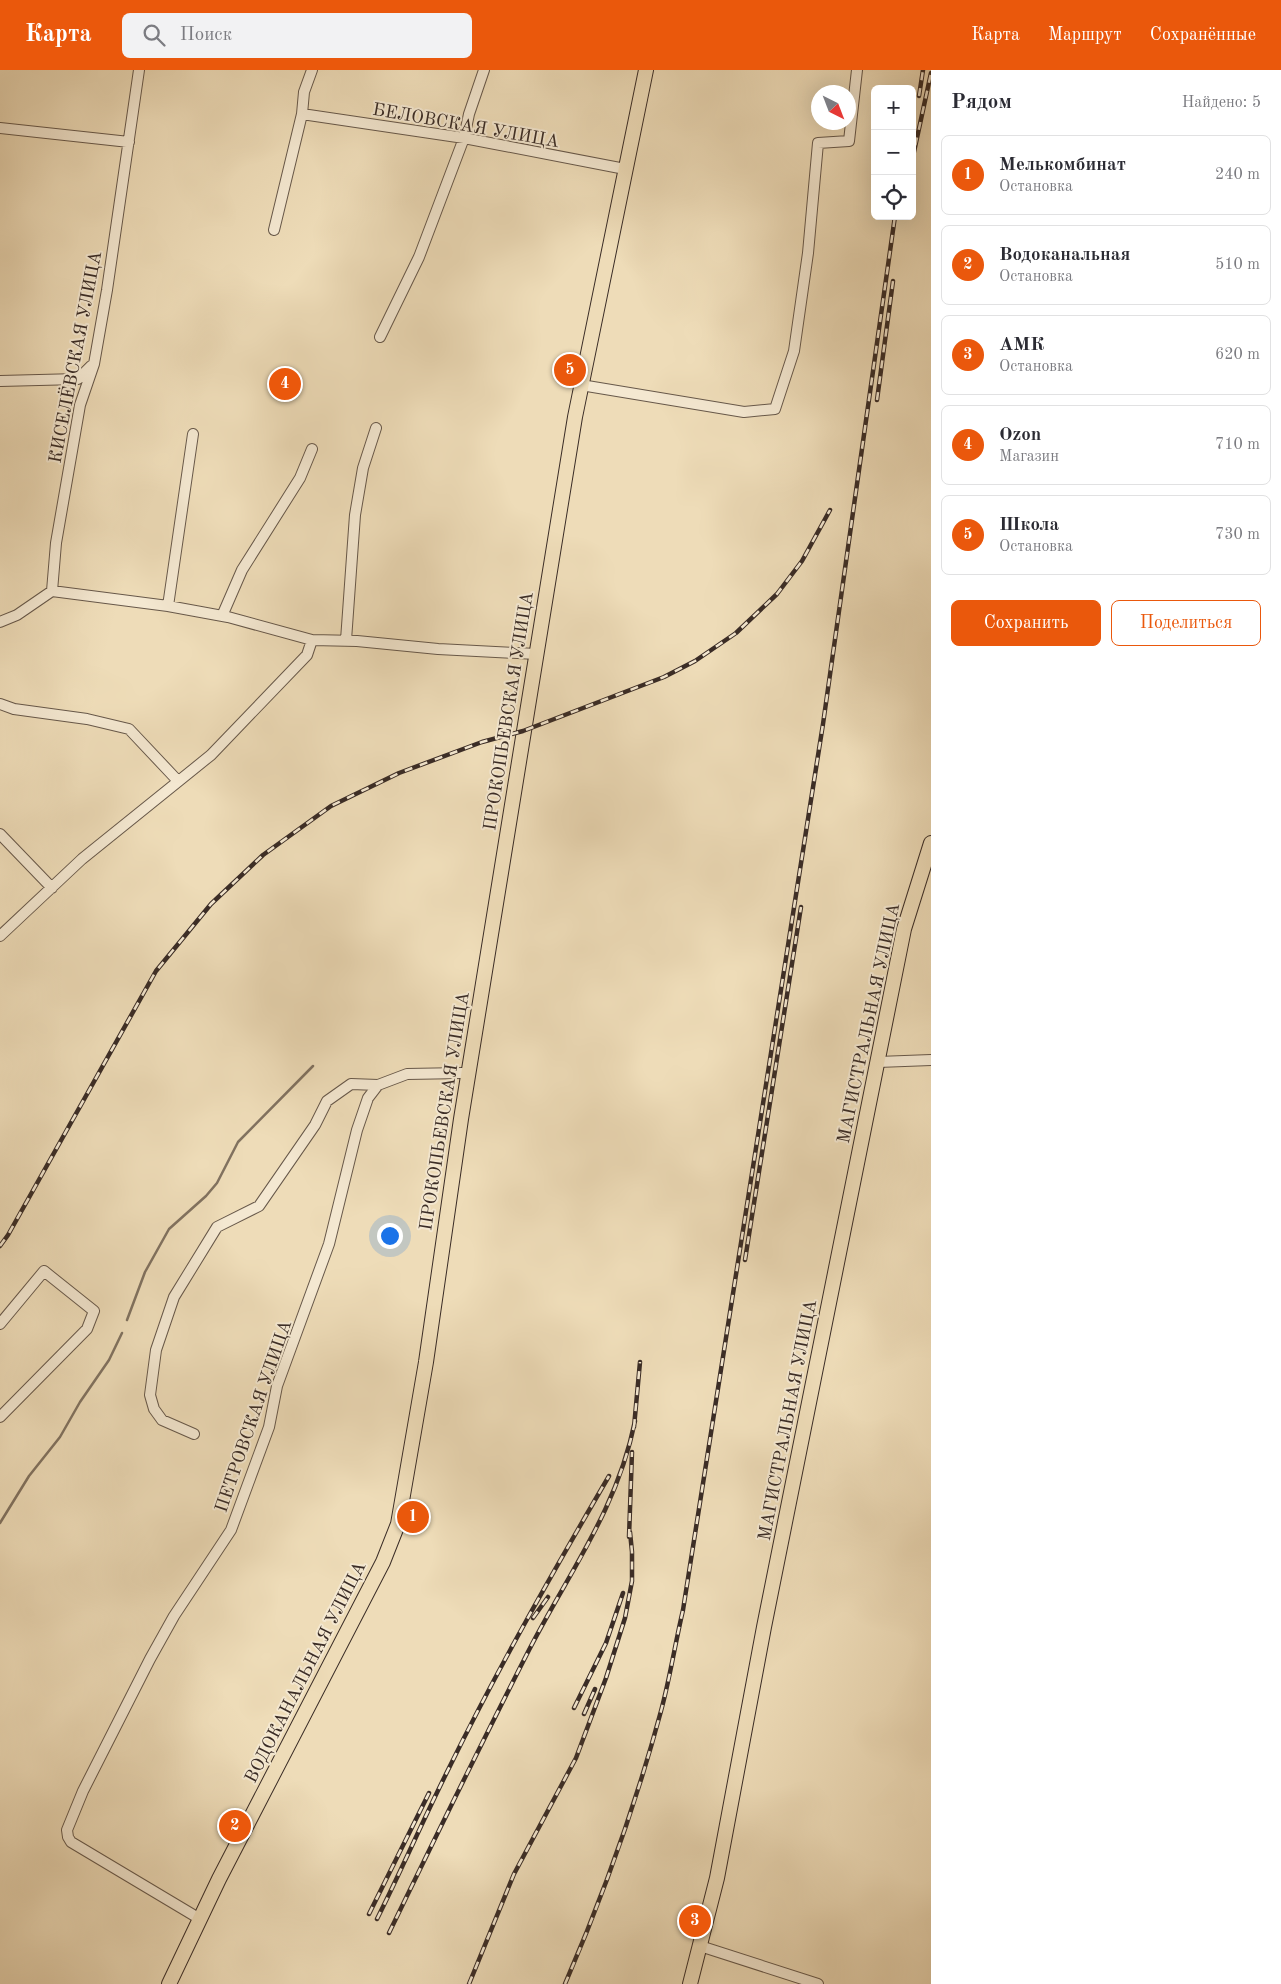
<!DOCTYPE html>
<html lang="ru">
<meta charset="utf-8">
<style>
:root{--surface:#fff;--page:#f2f2f3;--text:#2b2b33;--muted:#7c7c81;--line:#e1e1e2;--accent:#ea580c}
body{margin:0;font-family:"Old Standard TT",serif;background:var(--page);color:var(--text)}
.controls{position:absolute;right:15px;top:15px;display:grid;overflow:hidden;border-radius:8px;box-shadow:0 5px 20px #0002}
.controls button{width:45px;height:45px;display:grid;place-items:center;padding:0;border:0;border-bottom:1px solid var(--line);background:var(--surface);color:var(--text);font:25px sans-serif}
.compass{position:absolute;left:811px;top:15px;width:45px;height:45px;border-radius:50%;background:var(--surface);box-shadow:0 5px 20px #0002;rotate:138deg}
.you{position:absolute;left:389px;top:1165px;width:18px;height:18px;margin:-12px;border:4px solid #fff;border-radius:50%;background:#1a73e8;box-shadow:0 0 0 8px #1a73e833}
.badge{display:grid;place-items:center;width:32px;height:32px;border-radius:50%;background:var(--accent);color:#fff;font-size:16px;font-weight:700}
.pin{position:absolute;translate:-50% -50%;border:2px solid #fff;box-shadow:0 1px 5px #0006}
.list{margin:0;padding:0;list-style:none}
h2{display:flex;justify-content:space-between;align-items:center;height:65px;margin:0;padding:0 20px;font-size:21px}
h2 small{font-size:16px;font-weight:400;color:var(--muted)}
.list li{display:grid;grid-template-columns:32px 1fr auto;gap:15px;align-items:center;box-sizing:border-box;height:80px;margin:0 10px 10px;padding:0 10px;border:1px solid var(--line);border-radius:8px}
.list b{display:block;font-size:19px;white-space:nowrap}
.list p{margin:0;font-size:16px;white-space:nowrap;color:var(--muted)}
.list em{font-size:16px;font-style:normal;color:var(--muted)}
.actions{display:flex;gap:10px;padding:15px 20px}
.actions a{flex:1;padding:11px 0;border:1px solid var(--accent);border-radius:8px;text-align:center;font-size:18px;color:var(--accent)}
.actions .main{background:var(--accent);color:#fff}
.icon{flex:none;width:28px;height:28px;fill:none;stroke:currentColor;stroke-width:2;stroke-linecap:round;stroke-linejoin:round}
.map{position:relative;flex:none;width:931px;height:1914px;overflow:hidden}
header{display:flex;align-items:center;gap:30px;box-sizing:border-box;height:70px;padding:0 25px;background:var(--accent);color:#fff}
header strong{font-size:24px}
nav{display:flex;gap:28px;margin-inline-start:auto;font-size:18px}
.search{width:350px;height:45px;background:var(--page);display:flex;align-items:center;gap:12px;box-sizing:border-box;padding:0 18px;border-radius:8px;color:var(--muted);font-size:19px}
main{display:flex}
aside{flex:1;background:var(--surface)}
.map>svg:first-child{display:block}
</style>
<header>
<strong>Карта</strong>
<div class="search"><svg class="icon" aria-label="search" viewBox="0 0 24 24"><circle cx="10" cy="10" r="6"/><path d="M15 15l6 6"/></svg>Поиск</div>
<nav><a>Карта</a><a>Маршрут</a><a>Сохранённые</a></nav>
</header>
<main>
<div class="map">
<svg width="931" height="1914" viewBox="0 0 931 1914">
<rect width="100%" height="100%" fill="#eedcb8"/>
<filter id="stains"><feTurbulence type="fractalNoise" baseFrequency=".004" numOctaves="4"/><feColorMatrix values="0 0 0 0 .2 0 0 0 0 .09 0 0 0 0 .02 0 0 0 .5 -.17"/></filter>
<radialGradient id="worn" r=".72"><stop offset=".6" stop-color="#630" stop-opacity="0"/><stop offset="1" stop-color="#630" stop-opacity=".3"/></radialGradient>
<g fill="none" stroke-linecap="round" stroke-linejoin="round">
<path stroke="#817260" stroke-width="2.5" d="M127,1250L145,1202L169,1159L206,1126L217,1113L238,1072L313,996
M0,1453L29,1406L60,1367L80,1332L109,1290L122,1263"/>
<defs>
<path id="minor" d="M302,44L464,68L625,99
M0,58L129,72
M274,160L302,44L304,22L312,0
M380,267L419,187L464,68L469,44L484,0
M0,311L78,309L91,296
M581,315L744,342L775,339L794,281L808,183L818,73L849,71L857,0
M52,521L56,473L80,335L94,294L107,220L139,0
M168,536L193,364
M222,546L242,500L300,408L312,379
M0,552L17,545L52,521L168,536L228,547L312,570L357,571L438,579L536,584
M346,570L355,445L363,398L376,358
M0,634L14,639L87,649L129,659L178,711
M0,764L52,818
M0,866L82,789L211,685L307,585L312,570
M878,992L931,990
M0,1254L44,1201L94,1241L87,1259L0,1347
M194,1364L162,1350L154,1339L150,1325L156,1280L174,1227L217,1157L259,1136L315,1055L327,1031L351,1014L378,1015
M200,1849L71,1772L68,1767L67,1760L83,1721L150,1589L174,1546L231,1460L269,1357L277,1316L329,1174L357,1060L368,1028L378,1015L407,1004L462,1003
M700,1876L818,1914"/>
<path id="major" d="M169,1914L219,1809L383,1492L398,1454L426,1292L461,1049L575,347L646,0
M690,1914L717,1808L764,1557L904,859L931,773"/>
</defs>
<use href="#minor" stroke="#67584a" stroke-width="12"/>
<use href="#major" stroke="#3a2c26" stroke-width="16"/>
<use href="#minor" stroke="#f4e8d1" stroke-width="10"/>
<use href="#major" stroke="#eedcb8" stroke-width="14"/>
<defs>
<path id="rail" d="M919,26L923,0
M912,91L931,3
M877,330L893,211
M0,1176L8,1165L156,901L211,834L263,785L331,736L399,703L482,672L523,661L664,607L695,591L736,563L777,524L802,491L830,440
M745,1190L801,837
M634,1357L640,1292
M629,1467L632,1382
M533,1548L548,1527
M574,1638L606,1573L623,1523
M584,1644L595,1619
M369,1844L429,1723
M377,1849C402,1799 424,1748 449,1698C498,1598 553,1502 609,1406
M389,1863C435,1768 481,1674 529,1580C569,1502 617,1440 635,1351
M469,1914L514,1804L576,1688L606,1608L625,1548L632,1511V1482L630,1462
M565,1914C603,1826 636,1734 661,1641C670,1608 675,1574 683,1540L823,654L895,146"/>
</defs>
<use href="#rail" stroke="#3a2c26" stroke-width="4.5"/>
<use href="#rail" stroke="#f4e8d1" stroke-width="2.5" stroke-dasharray="8" stroke-linecap="butt"/>
</g>
<g text-anchor="middle" stroke-width="4" stroke-linejoin="round" paint-order="stroke">
<g font-size="18" fill="#3a2c26" stroke="#f4e8d1">
<text transform="translate(466 55) rotate(10)" y="6">БЕЛОВСКАЯ УЛИЦА</text>
<text transform="translate(75 287) rotate(-79)" y="6">КИСЕЛЁВСКАЯ УЛИЦА</text>
<text transform="translate(508 641) rotate(-81)" y="6">ПРОКОПЬЕВСКАЯ УЛИЦА</text>
<text transform="translate(868 953) rotate(-78)" y="6">МАГИСТРАЛЬНАЯ УЛИЦА</text>
<text transform="translate(444 1041) rotate(-81)" y="6">ПРОКОПЬЕВСКАЯ УЛИЦА</text>
<text transform="translate(253 1346) rotate(-71)" y="6">ПЕТРОВСКАЯ УЛИЦА</text>
<text transform="translate(787 1350) rotate(-79)" y="6">МАГИСТРАЛЬНАЯ УЛИЦА</text>
<text transform="translate(305 1602) rotate(-63)" y="6">ВОДОКАНАЛЬНАЯ УЛИЦА</text>
</g>
</g>
<rect width="100%" height="100%" filter="url(#stains)"/>
<rect width="100%" height="100%" fill="url(#worn)"/>
</svg>
<div class="controls">
<button>+</button>
<button>−</button>
<button><svg class="icon" aria-label="locate" viewBox="0 0 24 24"><circle cx="12" cy="12" r="6"/><path d="M12 2v4M12 18v4M2 12h4M18 12h4"/></svg></button>
</div>
<svg class="compass" viewBox="-18 -18 36 36"><path d="M0-13l5 13h-10z" fill="#e53935"/><path d="M0 13l5-13h-10z" fill="#7c7c81"/></svg>
<div class="you"></div>
<div class="pin badge" style="left:413px;top:1447px">1</div>
<div class="pin badge" style="left:235px;top:1756px">2</div>
<div class="pin badge" style="left:695px;top:1851px">3</div>
<div class="pin badge" style="left:285px;top:314px">4</div>
<div class="pin badge" style="left:570px;top:300px">5</div>
</div>
<aside>
<h2>Рядом<small>Найдено: 5</small></h2>
<ul class="list">
<li><span class="badge">1</span><div><b>Мелькомбинат</b><p>Остановка</p></div><em>240 m</em></li>
<li><span class="badge">2</span><div><b>Водоканальная</b><p>Остановка</p></div><em>510 m</em></li>
<li><span class="badge">3</span><div><b>АМК</b><p>Остановка</p></div><em>620 m</em></li>
<li><span class="badge">4</span><div><b>Ozon</b><p>Магазин</p></div><em>710 m</em></li>
<li><span class="badge">5</span><div><b>Школа</b><p>Остановка</p></div><em>730 m</em></li>
</ul>
<div class="actions"><a class="main">Сохранить</a><a>Поделиться</a></div>
</aside>
</main>
